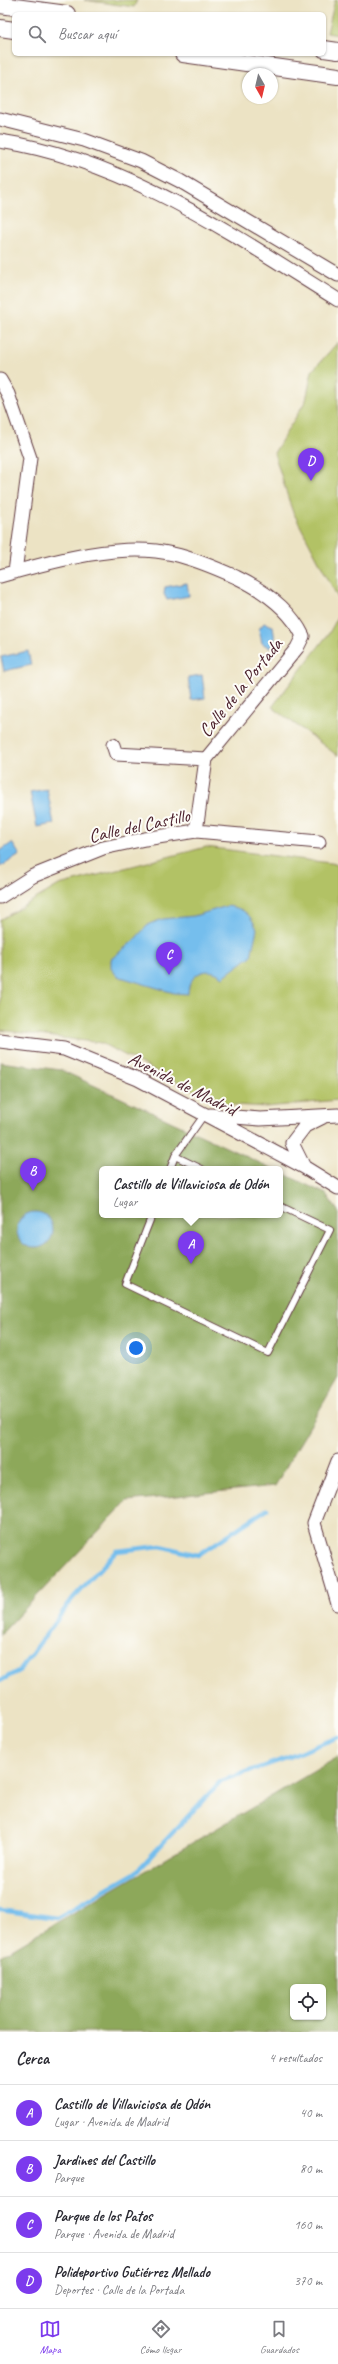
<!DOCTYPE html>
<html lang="es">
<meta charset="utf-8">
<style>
:root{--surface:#fff;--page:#f2f2f3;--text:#2b2b33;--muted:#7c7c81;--line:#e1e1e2;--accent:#7c3aed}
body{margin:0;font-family:Caveat,sans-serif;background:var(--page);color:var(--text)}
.controls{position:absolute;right:12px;bottom:12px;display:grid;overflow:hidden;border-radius:6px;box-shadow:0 1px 3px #0004}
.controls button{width:36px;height:36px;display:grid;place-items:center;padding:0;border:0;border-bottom:1px solid var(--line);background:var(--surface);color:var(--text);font:20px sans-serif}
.compass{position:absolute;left:242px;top:68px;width:36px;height:36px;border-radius:50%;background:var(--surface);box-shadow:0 1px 3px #0004;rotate:172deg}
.you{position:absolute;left:136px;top:1348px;width:14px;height:14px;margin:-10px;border:3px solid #fff;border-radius:50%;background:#1a73e8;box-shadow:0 0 0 6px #1a73e833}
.badge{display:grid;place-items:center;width:26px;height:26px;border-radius:50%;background:var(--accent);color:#fff;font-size:13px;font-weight:700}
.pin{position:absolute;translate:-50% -33px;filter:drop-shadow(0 1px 2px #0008)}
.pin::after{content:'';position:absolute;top:21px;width:14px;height:12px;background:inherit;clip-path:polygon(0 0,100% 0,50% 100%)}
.popup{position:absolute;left:99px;top:1166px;width:184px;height:52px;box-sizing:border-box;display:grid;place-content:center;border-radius:6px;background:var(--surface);filter:drop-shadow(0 1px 3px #0005);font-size:13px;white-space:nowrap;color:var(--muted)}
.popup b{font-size:15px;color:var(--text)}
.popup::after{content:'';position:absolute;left:50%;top:100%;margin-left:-8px;border:8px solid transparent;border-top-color:var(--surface)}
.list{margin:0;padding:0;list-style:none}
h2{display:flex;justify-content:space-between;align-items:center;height:52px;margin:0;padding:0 16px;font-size:17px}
h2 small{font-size:13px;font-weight:400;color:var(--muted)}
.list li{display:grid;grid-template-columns:26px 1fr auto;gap:12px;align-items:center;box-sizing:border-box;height:56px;padding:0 16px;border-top:1px solid var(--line)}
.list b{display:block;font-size:15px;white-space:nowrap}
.list p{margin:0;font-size:13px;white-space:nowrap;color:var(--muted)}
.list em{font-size:13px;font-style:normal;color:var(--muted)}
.icon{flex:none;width:22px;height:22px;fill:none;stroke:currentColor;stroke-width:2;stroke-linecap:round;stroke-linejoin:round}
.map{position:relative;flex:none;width:338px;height:2032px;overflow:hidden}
.search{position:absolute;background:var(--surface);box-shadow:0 1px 3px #0004;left:12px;right:12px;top:12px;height:44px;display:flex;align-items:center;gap:10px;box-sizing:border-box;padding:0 14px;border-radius:6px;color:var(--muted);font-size:15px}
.sheet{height:276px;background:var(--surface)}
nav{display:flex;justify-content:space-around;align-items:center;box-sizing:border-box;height:56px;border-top:1px solid var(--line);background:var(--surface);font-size:11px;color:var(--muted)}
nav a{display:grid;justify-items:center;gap:2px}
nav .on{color:var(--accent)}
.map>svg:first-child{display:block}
</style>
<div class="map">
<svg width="338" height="2032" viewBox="0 0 338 2032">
<rect width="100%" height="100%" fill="#fdfcf7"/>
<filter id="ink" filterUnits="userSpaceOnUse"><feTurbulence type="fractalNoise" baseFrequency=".025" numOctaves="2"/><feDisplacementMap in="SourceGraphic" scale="8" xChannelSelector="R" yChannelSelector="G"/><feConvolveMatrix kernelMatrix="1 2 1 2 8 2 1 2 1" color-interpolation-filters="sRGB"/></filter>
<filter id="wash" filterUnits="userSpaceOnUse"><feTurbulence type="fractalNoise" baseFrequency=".012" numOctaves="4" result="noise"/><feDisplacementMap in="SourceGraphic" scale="16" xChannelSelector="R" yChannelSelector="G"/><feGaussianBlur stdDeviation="0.9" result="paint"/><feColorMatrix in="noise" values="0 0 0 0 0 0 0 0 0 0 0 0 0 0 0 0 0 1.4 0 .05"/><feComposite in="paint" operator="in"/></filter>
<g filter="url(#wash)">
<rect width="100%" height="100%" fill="#ece3c4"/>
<path fill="#b2c265" stroke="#7e7048" d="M84,0H137L134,7Z
M335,0H338V35L327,33Z
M338,342V598L292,510L274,453L306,400L312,371Z
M338,617V756L272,707L329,633Z
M206,847L338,864V1100L266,1107L220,1104L101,1043L0,1030V920L59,885Z"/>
<path fill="#8da85a" stroke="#6c6442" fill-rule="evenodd" d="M0,1062L61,1070L273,1169H102V1215H280V1172L326,1194L338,1211V1378L275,1486L127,1501L0,1635Z
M338,1757V2032H0V1956ZM293,1987H323V2017H293Z"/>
<path fill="#74beed" stroke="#5f6e8c" d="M187,583L189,596L167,600L164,594L165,587Z
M264,623L273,626L275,641L270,648L262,643L259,629Z
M28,651L31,665L4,671L1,657Z
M202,675L205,698L191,700L188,677Z
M47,789L54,824L37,827L30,792Z
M12,843L20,855L0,867V851Z
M227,906C244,908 250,914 257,929L251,956L223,977C207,964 188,974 188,994L174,993L117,976L111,968V959L132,942L149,924L163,919L194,916Z
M17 1230a18 18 0 1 1 36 0a18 18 0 1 1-36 0Z"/>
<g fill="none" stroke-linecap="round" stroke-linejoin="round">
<path stroke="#74beed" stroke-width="4.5" d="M0,1681L20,1670L73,1598L117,1551L160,1546L198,1555L267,1509
M0,1910L57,1918L135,1873L221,1781L287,1758L338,1737"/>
</g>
</g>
<g filter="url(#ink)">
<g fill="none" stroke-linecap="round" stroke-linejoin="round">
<defs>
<path id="service" d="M175,1156L202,1169
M170,1169L175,1156L204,1115
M152,1215L125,1284L268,1353L330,1230L280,1206"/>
<path id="minor" d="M0,119L84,140L141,161L180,181L338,275
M0,141C126,160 232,234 338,300
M0,380L8,394L30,458L15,572
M0,576C50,562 122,541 173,554C195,559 216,568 236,577C263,590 290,609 303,636L297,648L206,759L196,831
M113,745L116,754L206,759
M0,897L33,876L103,848L145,839L196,831L319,842
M0,1041L64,1049L138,1079L304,1167L338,1188
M210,1115L260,1119L338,1115
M304,1167L292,1143L305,1126L323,1117
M338,1461L314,1523L338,1604"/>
<path id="tertiary" d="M0,5L67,14
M0,28L14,30
M324,49L338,51
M183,54L338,76"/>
</defs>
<use href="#service" stroke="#623c42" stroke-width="8"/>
<use href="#minor" stroke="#623c42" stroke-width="15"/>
<use href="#tertiary" stroke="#623c42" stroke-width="18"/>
<use href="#service" stroke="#fff" stroke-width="6"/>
<use href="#minor" stroke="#fff" stroke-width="13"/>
<use href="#tertiary" stroke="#fff" stroke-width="16"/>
</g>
</g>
<g text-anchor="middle" stroke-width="4" stroke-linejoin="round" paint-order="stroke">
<g font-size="19" fill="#4a1f2b" stroke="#fdfcf7">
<text transform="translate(240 687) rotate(-51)" y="7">Calle de la Portada</text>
<text transform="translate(139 825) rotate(-12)" y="7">Calle del Castillo</text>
<text transform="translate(183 1083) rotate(27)" y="7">Avenida de Madrid</text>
</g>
</g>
</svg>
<div class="controls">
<button><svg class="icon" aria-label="locate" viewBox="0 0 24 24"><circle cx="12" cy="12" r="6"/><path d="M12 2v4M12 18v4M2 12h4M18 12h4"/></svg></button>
</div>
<svg class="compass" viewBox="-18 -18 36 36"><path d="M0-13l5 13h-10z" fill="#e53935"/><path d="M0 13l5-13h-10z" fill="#7c7c81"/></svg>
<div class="you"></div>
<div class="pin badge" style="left:191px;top:1264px">A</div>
<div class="popup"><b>Castillo de Villaviciosa de Odón</b>Lugar</div>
<div class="pin badge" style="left:33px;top:1191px">B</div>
<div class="pin badge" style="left:169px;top:975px">C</div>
<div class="pin badge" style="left:311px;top:481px">D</div>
<div class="search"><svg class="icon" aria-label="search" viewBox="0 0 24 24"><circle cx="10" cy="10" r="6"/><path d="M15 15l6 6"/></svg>Buscar aquí</div>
</div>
<section class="sheet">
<h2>Cerca<small>4 resultados</small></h2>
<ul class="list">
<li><span class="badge">A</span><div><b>Castillo de Villaviciosa de Odón</b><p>Lugar · Avenida de Madrid</p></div><em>40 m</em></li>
<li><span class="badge">B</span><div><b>Jardines del Castillo</b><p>Parque</p></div><em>80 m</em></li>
<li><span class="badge">C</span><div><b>Parque de los Patos</b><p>Parque · Avenida de Madrid</p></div><em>160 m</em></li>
<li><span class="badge">D</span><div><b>Polideportivo Gutiérrez Mellado</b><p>Deportes · Calle de la Portada</p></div><em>370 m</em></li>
</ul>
</section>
<nav>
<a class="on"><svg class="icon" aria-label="map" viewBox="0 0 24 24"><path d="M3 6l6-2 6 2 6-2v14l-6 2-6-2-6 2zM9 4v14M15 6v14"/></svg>Mapa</a>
<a><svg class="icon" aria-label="directions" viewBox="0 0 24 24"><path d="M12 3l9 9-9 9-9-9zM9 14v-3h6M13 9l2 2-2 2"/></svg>Cómo llegar</a>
<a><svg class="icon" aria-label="saved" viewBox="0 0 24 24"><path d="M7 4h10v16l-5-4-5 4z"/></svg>Guardados</a>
</nav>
